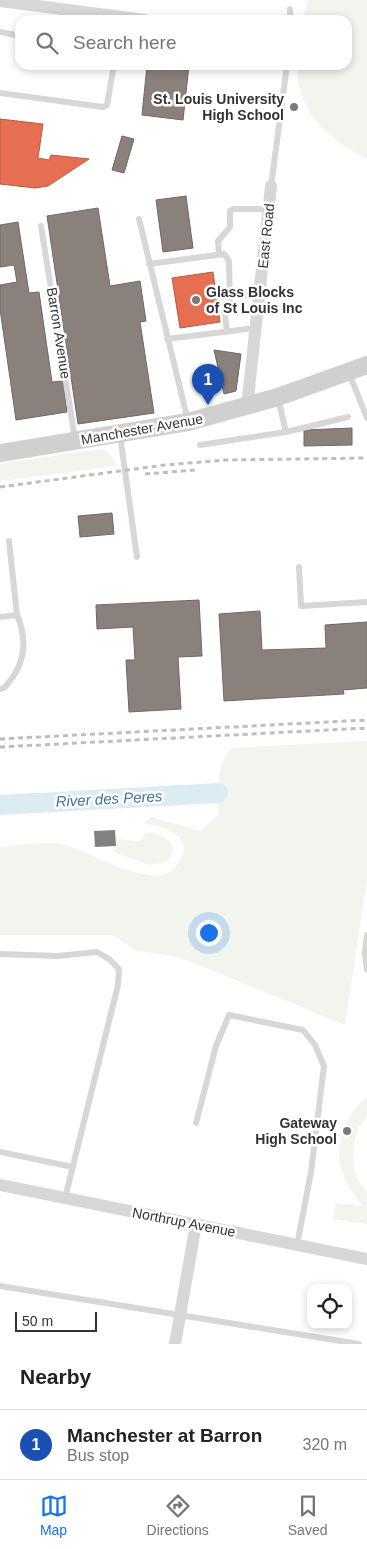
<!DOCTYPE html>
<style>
:root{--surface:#fff;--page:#f6f6f6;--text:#222;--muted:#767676;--line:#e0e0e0;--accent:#1a73e8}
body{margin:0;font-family:Helvetica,sans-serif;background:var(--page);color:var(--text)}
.controls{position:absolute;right:15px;bottom:15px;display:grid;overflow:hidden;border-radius:10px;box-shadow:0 2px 8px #0003}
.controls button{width:45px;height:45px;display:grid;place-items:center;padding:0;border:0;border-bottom:1px solid var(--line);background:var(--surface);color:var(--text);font:25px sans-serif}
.scale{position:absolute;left:15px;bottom:12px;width:82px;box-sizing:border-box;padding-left:5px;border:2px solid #333;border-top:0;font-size:14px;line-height:18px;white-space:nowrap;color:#333;-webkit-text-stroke:4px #fff;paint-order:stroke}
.you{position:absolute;left:208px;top:932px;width:18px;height:18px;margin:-12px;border:4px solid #fff;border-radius:50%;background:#1a73e8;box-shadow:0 0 0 8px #1a73e833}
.badge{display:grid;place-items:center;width:32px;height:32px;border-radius:50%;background:var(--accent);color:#fff;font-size:16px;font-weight:700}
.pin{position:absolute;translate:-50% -41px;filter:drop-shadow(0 1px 2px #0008)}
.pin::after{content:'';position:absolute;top:26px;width:18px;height:15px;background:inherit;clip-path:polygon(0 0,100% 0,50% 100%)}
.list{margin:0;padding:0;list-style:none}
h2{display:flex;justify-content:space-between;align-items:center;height:65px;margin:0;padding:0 20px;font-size:21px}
h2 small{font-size:16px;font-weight:400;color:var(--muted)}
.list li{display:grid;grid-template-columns:32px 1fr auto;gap:15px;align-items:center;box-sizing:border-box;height:70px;padding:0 20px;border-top:1px solid var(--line)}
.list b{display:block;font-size:19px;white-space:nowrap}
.list p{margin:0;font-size:16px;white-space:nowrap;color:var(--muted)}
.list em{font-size:16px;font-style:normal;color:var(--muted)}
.icon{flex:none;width:28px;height:28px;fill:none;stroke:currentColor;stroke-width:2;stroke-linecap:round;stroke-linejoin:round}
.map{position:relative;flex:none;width:367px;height:1344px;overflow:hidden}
.search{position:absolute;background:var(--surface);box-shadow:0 2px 8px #0003;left:15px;right:15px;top:15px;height:55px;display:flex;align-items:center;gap:12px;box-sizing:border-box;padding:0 18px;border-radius:15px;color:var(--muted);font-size:19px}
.sheet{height:135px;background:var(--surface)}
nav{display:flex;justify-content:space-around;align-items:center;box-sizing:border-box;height:70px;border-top:1px solid var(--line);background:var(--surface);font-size:14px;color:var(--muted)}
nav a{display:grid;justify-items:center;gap:2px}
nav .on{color:var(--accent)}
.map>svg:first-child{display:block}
</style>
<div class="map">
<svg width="367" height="1344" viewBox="0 0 367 1344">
<rect width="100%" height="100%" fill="#fff"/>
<path fill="#f1f5ed" d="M308,0H367V159C331,141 293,110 298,65H347V20H303Z
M100,449C110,451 112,457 116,466L0,481V464Z
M367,741V879L345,1025L182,958L135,950L113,935H0V847C17,846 36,842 54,843C84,845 156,898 178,864C198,835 163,827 143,823L151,817L201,831L218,815C219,793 214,764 232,748Z
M147,832C159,834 170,836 173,850L167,862L150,865L114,852L116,839L140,841Z
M367,1098C367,1103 367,1108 367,1113C366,1120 360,1124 358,1130C350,1151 351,1176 367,1192V1224L333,1219L336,1203L362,1206C341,1179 331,1155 347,1122C352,1113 358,1104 367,1098Z"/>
<path fill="#e76f51" stroke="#b15d48" d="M0,119L43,124L38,158L49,160L51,155L89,159L48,186L35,188L0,184Z
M213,272L220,322L180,328L172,278Z"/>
<path fill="#8a817c" stroke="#706a66" d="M147,65H189L183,120L142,115Z
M122,136L134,139L124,173L112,170Z
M186,196L193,248L163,252L156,200Z
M98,208L110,286L140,281L146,321L140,322L154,413L78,424L47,216Z
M18,222L29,293L39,292L52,382L63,381L67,412L16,420L0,309V285L17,282L14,265L0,267V225Z
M214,350L241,354L236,391L224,394Z
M352,428V445L304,446V430Z
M112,513L114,534L80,537L78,516Z
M199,600L202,656L178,657L181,709L129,712L126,660H135L133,627L97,629L96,605Z
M260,611L262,650L326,648L325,625L367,622V688L343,690L344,694L224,701L219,614Z"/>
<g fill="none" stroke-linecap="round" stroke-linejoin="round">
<path stroke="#ddebf3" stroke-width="20" d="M0,805L218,793"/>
</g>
<path fill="#818181" d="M115,830L116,846L95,847L94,831Z"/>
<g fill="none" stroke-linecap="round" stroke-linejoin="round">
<path stroke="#d7d7d7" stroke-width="6" d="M290,20V9
M0,32L20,36
M0,93L103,107L107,105L114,65
M271,186L287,65
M139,219L188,421
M41,226L75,439
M219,255L218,241L230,227V211L233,209H269
M149,264L224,254L229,261L230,304L225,314L227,332
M230,295L259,296
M167,339L255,328
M349,373L367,418
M278,398L286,432L348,417
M120,435L137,557
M200,445L286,432
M299,567L301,606L367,602
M0,617L17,615L9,541
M0,689L4,688C24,667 29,643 17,615
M367,935L365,953L367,970
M0,954L58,956L97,952L109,959L119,969L118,985L65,1198
M196,1123L216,1046L229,1015L303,1030L315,1045L324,1066L311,1172L297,1245
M0,1152L73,1167
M0,1286L359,1344"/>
<path stroke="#d7d7d7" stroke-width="12" d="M0,1L145,20
M247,407L271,186
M0,1185L367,1259
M175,1344L196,1224"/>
<path stroke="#d0d0d0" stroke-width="18" d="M0,453L188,422L278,397L367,365"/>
<path stroke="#bebebe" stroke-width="3" stroke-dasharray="5 4" stroke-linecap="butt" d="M145,474L195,470
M0,487L165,465L225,460L367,458
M0,739L367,720
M0,747L367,728"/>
</g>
<g fill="#7a7a7a" stroke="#fff" stroke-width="2">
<circle cx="294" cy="107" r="5"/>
<circle cx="196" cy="300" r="5"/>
<circle cx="347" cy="1131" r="5"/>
</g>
<g text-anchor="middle" stroke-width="5" stroke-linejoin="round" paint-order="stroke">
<g font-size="14" font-weight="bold" fill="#333" stroke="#fff" text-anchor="end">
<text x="284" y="104">St. Louis University<tspan x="284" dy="16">High School</tspan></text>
<text x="206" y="297" text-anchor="start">Glass Blocks<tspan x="206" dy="16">of St Louis Inc</tspan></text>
<text x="337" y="1128">Gateway<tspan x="337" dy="16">High School</tspan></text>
</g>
<g font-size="14" fill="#333" stroke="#fff">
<text transform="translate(266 236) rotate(-84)" y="5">East Road</text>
<text transform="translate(59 333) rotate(81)" y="5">Barron Avenue</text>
<text transform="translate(142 429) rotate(-10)" y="5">Manchester Avenue</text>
<text transform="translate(184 1222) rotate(11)" y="5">Northrup Avenue</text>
</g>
<g font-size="15" font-style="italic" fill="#3f7597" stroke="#fff">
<text transform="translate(109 799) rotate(-3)" y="5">River des Peres</text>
</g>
</g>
</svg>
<div class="controls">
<button><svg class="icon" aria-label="locate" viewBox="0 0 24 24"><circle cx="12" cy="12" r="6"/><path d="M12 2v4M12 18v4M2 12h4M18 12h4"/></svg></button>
</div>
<div class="scale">50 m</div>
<div class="you"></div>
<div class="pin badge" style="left:208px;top:405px;background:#1a4fb4">1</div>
<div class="search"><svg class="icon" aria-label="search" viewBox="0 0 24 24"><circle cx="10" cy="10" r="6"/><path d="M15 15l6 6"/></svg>Search here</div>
</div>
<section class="sheet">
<h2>Nearby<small></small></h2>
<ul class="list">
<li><span class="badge" style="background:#1a4fb4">1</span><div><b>Manchester at Barron</b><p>Bus stop</p></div><em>320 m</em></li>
</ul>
</section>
<nav>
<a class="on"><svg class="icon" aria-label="map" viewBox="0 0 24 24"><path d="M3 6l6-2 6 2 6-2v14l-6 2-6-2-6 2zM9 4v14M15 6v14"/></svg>Map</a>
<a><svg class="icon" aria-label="directions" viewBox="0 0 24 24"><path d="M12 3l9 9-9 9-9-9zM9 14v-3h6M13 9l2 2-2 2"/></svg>Directions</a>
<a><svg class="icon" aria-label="saved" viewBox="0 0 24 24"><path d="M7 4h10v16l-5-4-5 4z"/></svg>Saved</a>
</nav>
